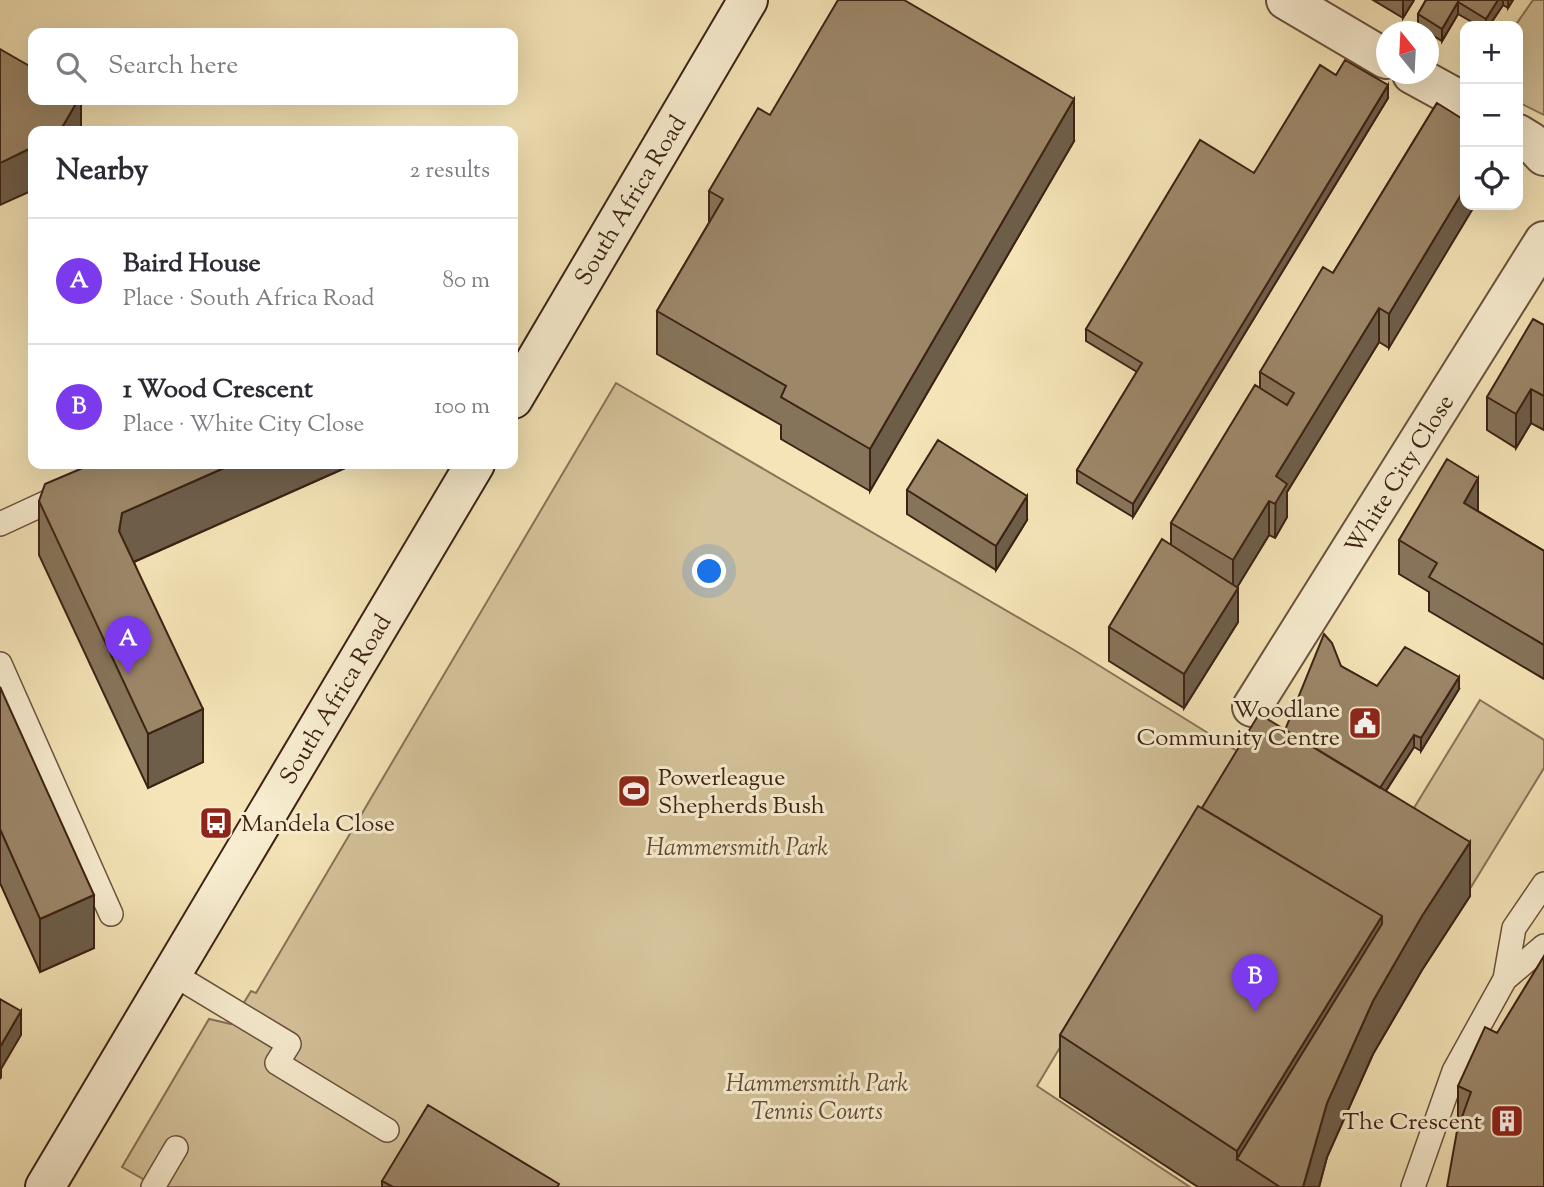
<!DOCTYPE html>
<meta charset="utf-8">
<style>
:root{--surface:#fff;--page:#f2f2f3;--text:#2b2b33;--muted:#7c7c81;--line:#e1e1e2;--accent:#7c3aed}
body{margin:0;font-family:"Sorts Mill Goudy",serif;background:var(--page);color:var(--text)}
.controls{position:absolute;right:21px;top:21px;display:grid;overflow:hidden;border-radius:14px;box-shadow:0 7px 28px #0002}
.controls button{width:63px;height:63px;display:grid;place-items:center;padding:0;border:0;border-bottom:2px solid var(--line);background:var(--surface);color:var(--text);font:35px sans-serif}
.compass{position:absolute;left:1376px;top:21px;width:63px;height:63px;border-radius:50%;background:var(--surface);box-shadow:0 7px 28px #0002;rotate:342deg}
.you{position:absolute;left:710px;top:572px;width:24px;height:24px;margin:-18px;border:5px solid #fff;border-radius:50%;background:#1a73e8;box-shadow:0 0 0 10px #1a73e833}
.badge{display:grid;place-items:center;width:46px;height:46px;border-radius:50%;background:var(--accent);color:#fff;font-size:23px;font-weight:700}
.pin{position:absolute;translate:-50% -58px;filter:drop-shadow(0 2px 4px #0008)}
.pin::after{content:'';position:absolute;top:37px;width:24px;height:21px;background:inherit;clip-path:polygon(0 0,100% 0,50% 100%)}
.list{margin:0;padding:0;list-style:none}
h2{display:flex;justify-content:space-between;align-items:center;height:91px;margin:0;padding:0 28px;font-size:30px}
h2 small{font-size:23px;font-weight:400;color:var(--muted)}
.list li{display:grid;grid-template-columns:46px 1fr auto;gap:21px;align-items:center;box-sizing:border-box;height:126px;padding:0 28px;border-top:2px solid var(--line)}
.list b{display:block;font-size:26px;white-space:nowrap}
.list p{margin:0;font-size:23px;white-space:nowrap;color:var(--muted)}
.list em{font-size:23px;font-style:normal;color:var(--muted)}
.icon{flex:none;width:38px;height:38px;fill:none;stroke:currentColor;stroke-width:2;stroke-linecap:round;stroke-linejoin:round}
.map{position:relative;flex:none;width:1544px;height:1187px;overflow:hidden}
.search{position:absolute;background:var(--surface);box-shadow:0 7px 28px #0002;left:28px;top:28px;width:490px;height:77px;display:flex;align-items:center;gap:18px;box-sizing:border-box;padding:0 24px;border-radius:14px;color:var(--muted);font-size:26px}
.panel{position:absolute;background:var(--surface);box-shadow:0 7px 28px #0002;left:28px;top:126px;width:490px;height:343px;border-radius:14px}
.map>svg:first-child{display:block}
</style>
<div class="map">
<svg width="1544" height="1187" viewBox="0 0 1544 1187">
<rect width="100%" height="100%" fill="#f4e4b7"/>
<filter id="stains"><feTurbulence type="fractalNoise" baseFrequency=".00286" numOctaves="4"/><feColorMatrix values="0 0 0 0 .2 0 0 0 0 .09 0 0 0 0 .02 0 0 0 .5 -.17"/></filter>
<radialGradient id="worn" r=".72"><stop offset=".6" stop-color="#630" stop-opacity="0"/><stop offset="1" stop-color="#630" stop-opacity=".3"/></radialGradient>
<path fill="#d5c39b" stroke="#897258" stroke-width="2" d="M1533,0H1544V115L1518,102V26H1515Z
M616,383L1074,650L1237,751L1037,1086L1190,1187H157L122,1167L209,1019L231,1024L251,991L256,993Z
M1480,700L1544,740V768L1471,887L1395,839Z"/>
<g fill="none" stroke-linecap="round" stroke-linejoin="round">
<defs>
<path id="lane" d="M0,524L67,493
M0,664L111,914
M173,974L289,1044L277,1063L387,1130
M1505,979L1514,928L1544,884
M153,1187L176,1148
M1413,1187L1454,1071L1505,979L1544,946"/>
<path id="street" d="M1286,0L1386,59
M1412,74L1465,103
M1518,134L1531,142L1544,156
M1252,707L1544,241"/>
<path id="secondary" d="M513,399L748,0
M45,1187L475,464"/>
</defs>
<use href="#lane" stroke="#6b523d" stroke-width="26"/>
<use href="#street" stroke="#6b523d" stroke-width="42"/>
<use href="#secondary" stroke="#3d2214" stroke-width="42"/>
<use href="#lane" stroke="#f8edd0" stroke-width="23"/>
<use href="#street" stroke="#f8edd0" stroke-width="38"/>
<use href="#secondary" stroke="#f8edd0" stroke-width="38"/>
</g>
<path fill="#86745a" stroke="#3d2214" stroke-width="2" d="M1373,0H1414L1403,18Z
M1426,0H1513L1508,8L1503,5L1489,26H1479L1458,14L1442,41L1429,33V32H1426L1418,26V14Z
M1336,75L1388,98L1133,517L1077,483V470L1137,372L1086,341V329L1254,173Z
M1437,103L1389,348L1379,342L1287,492V517L1275,538L1269,535L1237,587L1238,622L1184,708L1109,661V627L1171,545V523L1260,388V372L1333,273Z
M770,115L1074,141L870,491L781,439V425L657,354V311L709,223V191Z
M1544,325V430L1531,423L1516,448L1487,430V397Z
M92,464H354L134,562L203,762L148,788L39,555V501Z
M907,490L1027,520L996,570L907,514Z
M1478,511L1544,551V679L1429,611V592L1399,574V540Z
M1341,666L1377,686L1459,689L1421,751L1414,747L1386,791L1470,896L1422,970L1373,1054L1327,1157L1319,1187H1198L1060,1097V1035L1202,808L1285,730Z
M0,687L94,948L40,972L0,883Z
M1497,1033L1458,1127V1086Z
M382,1181L559,1187H382Z"/>
<path fill="#6d5e4a" stroke="#3d2214" stroke-width="2" d="M1403,0H1414L1403,18Z
M1498,0H1503V5L1489,26H1486V19Z
M1508,0H1513L1508,8Z
M1458,2V14L1442,41V29Z
M1388,85V98L1133,517V504Z
M1074,99V141L870,491V449Z
M78,100H81V131H60Z
M33,147V190L0,205V163Z
M1465,188V205H1475L1389,348V314Z
M1379,308V342L1287,492V517L1275,538L1276,476Z
M1531,389V423L1516,448V414Z
M233,464H354L122,567L119,531L122,513Z
M1478,478V512L1464,503Z
M1027,496V520L996,570V546Z
M1269,501V535L1233,594V560Z
M1238,588V622L1184,708V674Z
M1459,677V689L1421,751V738Z
M203,709V762L148,788V734Z
M1414,735V747L1365,823V810Z
M1470,842V896L1422,970L1373,1054L1327,1157L1319,1187H1303L1327,1103L1373,1001L1422,916Z
M94,895V948L40,972V919Z
M1382,916V978L1237,1159V1151Z
M21,1011V1035L1,1069V1077L0,1079V1047Z"/>
<path fill="#9c8769" stroke="#3d2214" stroke-width="2" d="M838,0H904L1074,99L870,449L781,397L786,386L657,311L723,199L709,191L758,108L770,115Z
M1426,0H1498L1486,19L1458,2L1442,29L1418,14Z
M0,49L33,68V100H78L60,131H33V147L0,163Z
M1345,60L1388,85L1133,504L1077,470L1142,363L1086,329L1200,140L1254,173L1320,65L1336,75Z
M1437,103L1461,118L1465,112V188L1389,314L1379,308L1276,476L1287,484L1275,504L1269,501L1233,560L1171,523L1255,385L1287,405L1294,393L1260,372L1323,267L1333,273Z
M1533,319L1544,325V396L1531,389L1516,414L1487,397Z
M938,440L1027,496L996,546L907,490Z
M1447,459L1478,478L1464,503L1544,551V645L1429,577L1437,563L1399,540Z
M92,464H233L122,513L119,531L203,709L148,734L39,501L45,484Z
M1162,539L1238,588L1184,674L1109,627Z
M1324,634L1332,643L1341,666L1377,686L1405,647L1459,677L1421,738L1414,735L1380,788L1285,730Z
M0,687L94,895L40,919L0,829Z
M1259,714L1470,842L1422,916L1373,1001L1327,1103L1303,1187H1280L1237,1159L1382,924V916L1202,808Z
M1198,806L1382,916L1237,1151L1060,1035Z
M1544,956V1187H1447L1457,1131L1471,1092L1458,1086L1485,1027L1497,1033Z
M0,999L21,1011L0,1047Z
M428,1105L559,1184L557,1187H393L382,1181Z"/>
<defs>
<symbol id="civic-square" viewBox="-11 -11 22 22"><rect x="-9" y="-9" width="18" height="18" rx="4" fill="#8f2418" stroke="#f8edd0"/><path d="M-.6-6.5H3V-4.5H.6V-3L4-1V1h2V6H-6V1h2V-1L-.6-3ZM-1.2 2.5V6h2.4V2.5Z" fill="#fff"/></symbol>
<symbol id="stadium-square" viewBox="-11 -11 22 22"><rect x="-9" y="-9" width="18" height="18" rx="4" fill="#8f2418" stroke="#f8edd0"/><path d="M0-5a6.5 5 0 1 0 0 10a6.5 5 0 1 0 0-10ZM-3.5-1.8h7v3.6h-7Z" fill="#fff"/></symbol>
<symbol id="bus-square" viewBox="-11 -11 22 22"><rect x="-9" y="-9" width="18" height="18" rx="4" fill="#8f2418" stroke="#f8edd0"/><path d="M-5-6H5V4H4V6H2V4H-2V6H-4V4H-5ZM-3.5-4V0h7V-4ZM-3.5 1.2v1.5H-2V1.2ZM2 1.2v1.5H3.5V1.2Z" fill="#fff"/></symbol>
<symbol id="building-square" viewBox="-11 -11 22 22"><rect x="-9" y="-9" width="18" height="18" rx="4" fill="#8f2418" stroke="#f8edd0"/><path d="M-4-6H4V6H1V3H-1V6H-4ZM-2.5-4.3h1.7v1.8h-1.7ZM.8-4.3h1.7v1.8H.8ZM-2.5-1h1.7V.8h-1.7ZM.8-1h1.7V.8H.8Z" fill="#fff"/></symbol>
</defs>
<g fill-rule="evenodd">
<use href="#civic-square" x="1346" y="704" width="38" height="38"/>
<use href="#stadium-square" x="615" y="772" width="38" height="38"/>
<use href="#bus-square" x="197" y="804" width="38" height="38"/>
<use href="#building-square" x="1488" y="1102" width="38" height="38"/>
</g>
<g text-anchor="middle" stroke-width="6" stroke-linejoin="round" paint-order="stroke">
<g font-size="24" fill="#3d2214" stroke="#f8edd0">
<text transform="translate(630 200) rotate(-59)" y="8">South Africa Road</text>
<text transform="translate(1399 474) rotate(-58)" y="8">White City Close</text>
<text transform="translate(335 699) rotate(-59)" y="8">South Africa Road</text>
</g>
<g font-size="24" fill="#3d2214" stroke="#f8edd0" text-anchor="end">
<text x="1340" y="717">Woodlane<tspan x="1340" dy="28">Community Centre</tspan></text>
<text x="658" y="785" text-anchor="start">Powerleague<tspan x="658" dy="28">Shepherds Bush</tspan></text>
<text x="241" y="831" text-anchor="start">Mandela Close</text>
<text x="1482" y="1129">The Crescent</text>
</g>
<g font-size="24" font-style="italic" fill="#634a36" stroke="#f8edd0">
<text x="737" y="855">Hammersmith Park</text>
<text x="817" y="1091">Hammersmith Park<tspan x="817" dy="28">Tennis Courts</tspan></text>
</g>
</g>
<rect width="100%" height="100%" filter="url(#stains)"/>
<rect width="100%" height="100%" fill="url(#worn)"/>
</svg>
<div class="controls">
<button>+</button>
<button>−</button>
<button><svg class="icon" aria-label="locate" viewBox="0 0 24 24"><circle cx="12" cy="12" r="6"/><path d="M12 2v4M12 18v4M2 12h4M18 12h4"/></svg></button>
</div>
<svg class="compass" viewBox="-18 -18 36 36"><path d="M0-13l5 13h-10z" fill="#e53935"/><path d="M0 13l5-13h-10z" fill="#7c7c81"/></svg>
<div class="you"></div>
<div class="pin badge" style="left:128px;top:674px">A</div>
<div class="pin badge" style="left:1255px;top:1012px">B</div>
<div class="search"><svg class="icon" aria-label="search" viewBox="0 0 24 24"><circle cx="10" cy="10" r="6"/><path d="M15 15l6 6"/></svg>Search here</div>
<section class="panel">
<h2>Nearby<small>2 results</small></h2>
<ul class="list">
<li><span class="badge">A</span><div><b>Baird House</b><p>Place · South Africa Road</p></div><em>80 m</em></li>
<li><span class="badge">B</span><div><b>1 Wood Crescent</b><p>Place · White City Close</p></div><em>100 m</em></li>
</ul>
</section>
</div>
